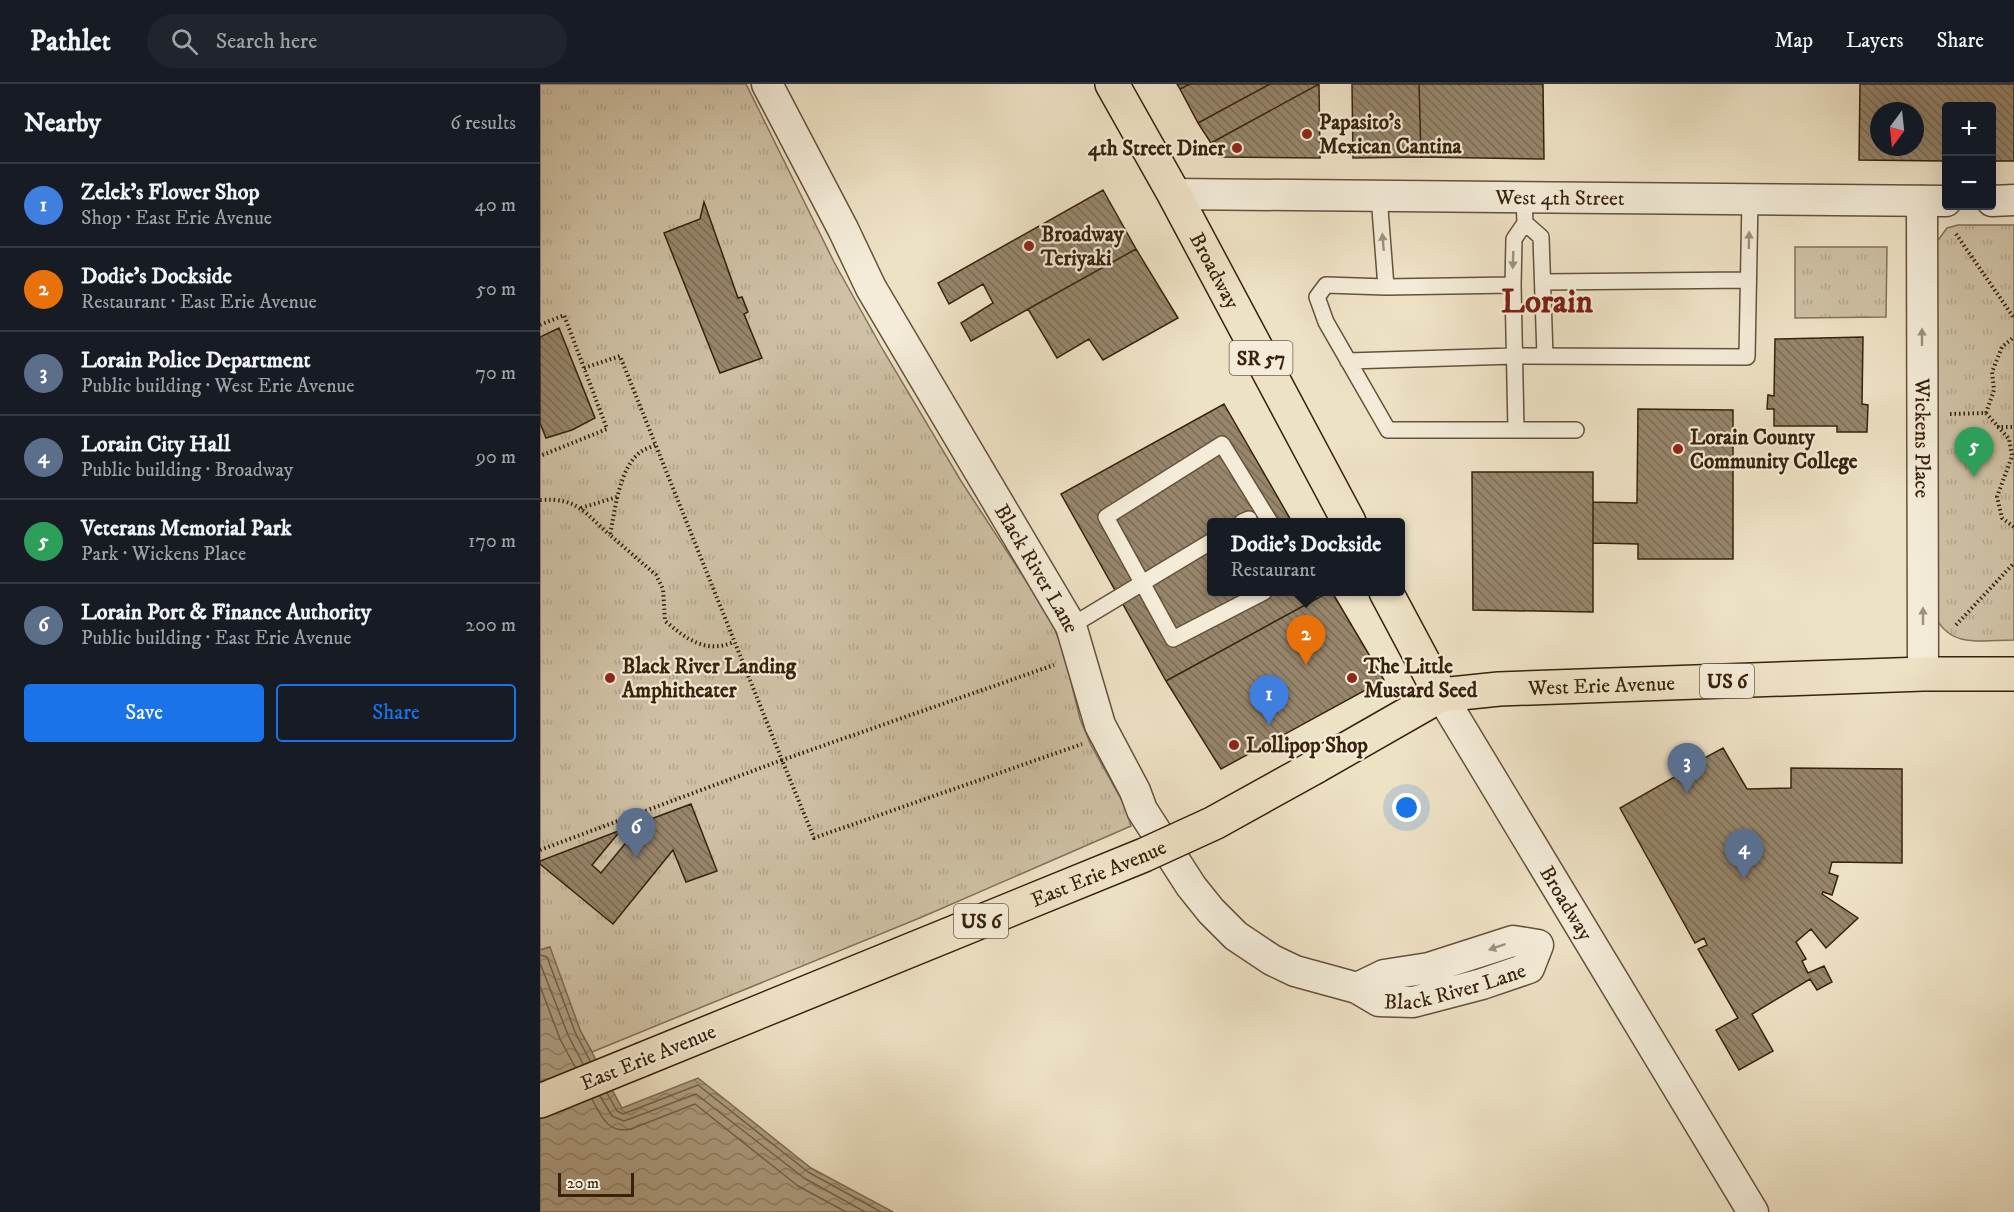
<!DOCTYPE html>
<meta charset="utf-8">
<style>
:root{--surface:#171b24;--page:#20242c;--text:#f1f3f6;--muted:#9ea1a6;--line:#363941;--accent:#1a73e8}
body{margin:0;font-family:"IM FELL DW Pica",serif;background:var(--page);color:var(--text)}
.controls{position:absolute;right:18px;top:18px;display:grid;overflow:hidden;border-radius:6px;box-shadow:0 6px 24px #0002}
.controls button{width:54px;height:54px;display:grid;place-items:center;padding:0;border:0;border-bottom:2px solid var(--line);background:var(--surface);color:var(--text);font:30px sans-serif}
.compass{position:absolute;left:1330px;top:18px;width:54px;height:54px;border-radius:50%;background:var(--surface);box-shadow:0 6px 24px #0002;rotate:195deg}
.scale{position:absolute;left:18px;bottom:15px;width:76px;box-sizing:border-box;padding-left:6px;border:3px solid #38220b;border-top:0;font-size:16px;line-height:21px;white-space:nowrap;color:#38220b;-webkit-text-stroke:4px #f4ecd9;paint-order:stroke}
.you{position:absolute;left:867px;top:724px;width:21px;height:21px;margin:-15px;border:4px solid #fff;border-radius:50%;background:#1a73e8;box-shadow:0 0 0 9px #1a73e833}
.badge{display:grid;place-items:center;width:39px;height:39px;border-radius:50%;background:var(--accent);color:#fff;font-size:20px;font-weight:700}
.pin{position:absolute;translate:-50% -50px;filter:drop-shadow(0 2px 3px #0008)}
.pin::after{content:'';position:absolute;top:32px;width:21px;height:18px;background:inherit;clip-path:polygon(0 0,100% 0,50% 100%)}
.popup{position:absolute;left:667px;top:434px;width:198px;height:78px;box-sizing:border-box;display:grid;place-content:center;border-radius:6px;background:var(--surface);filter:drop-shadow(0 2px 4px #0005);font-size:20px;white-space:nowrap;color:var(--muted)}
.popup b{font-size:22px;color:var(--text)}
.popup::after{content:'';position:absolute;left:50%;top:100%;margin-left:-12px;border:12px solid transparent;border-top-color:var(--surface)}
.list{margin:0;padding:0;list-style:none}
h2{display:flex;justify-content:space-between;align-items:center;height:78px;margin:0;padding:0 24px;font-size:26px}
h2 small{font-size:20px;font-weight:400;color:var(--muted)}
.list li{display:grid;grid-template-columns:39px 1fr auto;gap:18px;align-items:center;box-sizing:border-box;height:84px;padding:0 24px;border-top:2px solid var(--line)}
.list b{display:block;font-size:22px;white-space:nowrap}
.list p{margin:0;font-size:20px;white-space:nowrap;color:var(--muted)}
.list em{font-size:20px;font-style:normal;color:var(--muted)}
.actions{display:flex;gap:12px;padding:18px 24px}
.actions a{flex:1;padding:14px 0;border:2px solid var(--accent);border-radius:6px;text-align:center;font-size:21px;color:var(--accent)}
.actions .main{background:var(--accent);color:#fff}
.icon{flex:none;width:33px;height:33px;fill:none;stroke:currentColor;stroke-width:2;stroke-linecap:round;stroke-linejoin:round}
.map{position:relative;flex:none;width:1474px;height:1128px;overflow:hidden}
header{display:flex;align-items:center;gap:36px;box-sizing:border-box;height:84px;padding:0 30px;background:var(--surface);border-bottom:2px solid var(--line)}
header strong{font-size:28px}
nav{display:flex;gap:33px;margin-inline-start:auto;font-size:21px}
.search{width:420px;height:54px;background:var(--page);display:flex;align-items:center;gap:15px;box-sizing:border-box;padding:0 21px;border-radius:33px;color:var(--muted);font-size:22px}
main{display:flex}
aside{flex:1;background:var(--surface)}
.map>svg:first-child{display:block}
</style>
<header>
<strong>Pathlet</strong>
<div class="search"><svg class="icon" aria-label="search" viewBox="0 0 24 24"><circle cx="10" cy="10" r="6"/><path d="M15 15l6 6"/></svg>Search here</div>
<nav><a>Map</a><a>Layers</a><a>Share</a></nav>
</header>
<main>
<aside>
<h2>Nearby<small>6 results</small></h2>
<ul class="list">
<li><span class="badge" style="background:#3f7fe0">1</span><div><b>Zelek's Flower Shop</b><p>Shop · East Erie Avenue</p></div><em>40 m</em></li>
<li><span class="badge" style="background:#e8710a">2</span><div><b>Dodie's Dockside</b><p>Restaurant · East Erie Avenue</p></div><em>50 m</em></li>
<li><span class="badge" style="background:#5c6f8a">3</span><div><b>Lorain Police Department</b><p>Public building · West Erie Avenue</p></div><em>70 m</em></li>
<li><span class="badge" style="background:#5c6f8a">4</span><div><b>Lorain City Hall</b><p>Public building · Broadway</p></div><em>90 m</em></li>
<li><span class="badge" style="background:#2e9e5b">5</span><div><b>Veterans Memorial Park</b><p>Park · Wickens Place</p></div><em>170 m</em></li>
<li><span class="badge" style="background:#5c6f8a">6</span><div><b>Lorain Port &amp; Finance Authority</b><p>Public building · East Erie Avenue</p></div><em>200 m</em></li>
</ul>
<div class="actions"><a class="main">Save</a><a>Share</a></div>
</aside>
<div class="map">
<svg width="1474" height="1128" viewBox="0 0 1474 1128">
<defs>
<pattern id="park-tufts" width="24" height="20" patternUnits="userSpaceOnUse" patternTransform="scale(1.5)"><rect width="24" height="20" fill="#cfc1a5"/><path d="M3 7l-1-3M5 7V3M7 7l1-3M15 17l-1-3M17 17v-4M19 17l1-3" fill="none" stroke="#b2a68d"/></pattern>
<pattern id="water-waves" width="16" height="10" patternUnits="userSpaceOnUse" patternTransform="scale(1.5)"><rect width="16" height="10" fill="#b0a186"/><path d="M0 5q4-4 8 0t8 0" fill="none" stroke="#90836c"/></pattern>
<pattern id="building-back-hatch" width="6" height="6" patternUnits="userSpaceOnUse" patternTransform="scale(1.5)"><rect width="6" height="6" fill="#97866c"/><path d="M-1 5l2 2M0 0l6 6M5-1l2 2" fill="none" stroke="#7c6d57"/></pattern>
</defs>
<rect width="100%" height="100%" fill="#eee2c5"/>
<filter id="stains"><feTurbulence type="fractalNoise" baseFrequency=".00333" numOctaves="4"/><feColorMatrix values="0 0 0 0 .2 0 0 0 0 .09 0 0 0 0 .02 0 0 0 .5 -.17"/></filter>
<radialGradient id="worn" r=".72"><stop offset=".6" stop-color="#630" stop-opacity="0"/><stop offset="1" stop-color="#630" stop-opacity=".3"/></radialGradient>
<path fill="url(#park-tufts)" stroke="#847258" stroke-width="1.5" d="M0,0H206L294,178L343,266L421,397L511,535L524,569L540,635L551,661L585,722L591,742L382,833L52,968L40,946L9,863L0,866Z
M1418,141H1474V556C1444,556 1412,565 1396,534V159L1407,144Z
M1255,163H1347L1346,233L1255,234Z"/>
<path fill="url(#water-waves)" stroke="#806e55" stroke-width="1.5" d="M10,863L40,946L82,1024L158,994L271,1084L353,1128H0V866Z"/>
<g fill="none" stroke-linecap="round" stroke-linejoin="round">
<path stroke="#746248" stroke-width="1.5" d="M0,871L7,873L35,948L50,977
M0,879L28,951L43,980
M0,902L20,955L35,983
M67,1009L77,1027L83,1030L158,1001L268,1088L341,1128
M60,1012L72,1032L84,1037L156,1010L264,1094L325,1128
M52,1015C61,1032 68,1050 91,1045L155,1020L258,1102L306,1128"/>
</g>
<path fill="url(#building-back-hatch)" stroke="#38220b" stroke-width="1.5" fill-rule="evenodd" d="M637,0H650L640,5Z
M650,0H730L658,39L640,5Z
M730,0H779L671,59L658,39Z
M779,0L780,74L679,73L671,59Z
M812,0H879L881,73L813,74Z
M879,0H1003L1004,75L881,73Z
M1320,0H1474V77H1452V22H1406V77L1319,76ZM1339,27H1375V63H1339Z
M563,106L596,165L431,257L421,239L453,219L443,200L409,220L398,199Z
M164,118L198,214L202,213L208,228L204,230L222,274L180,289L124,149L160,135Z
M596,165L638,234L563,276L549,255L517,274L488,225Z
M19,244L55,334L32,346L6,354L0,339V253Z
M1323,253L1322,320L1328,321L1327,348H1297V342H1234V325H1227L1228,311L1234,312L1235,255Z
M684,320L752,438H672V508H789L626,597L521,410Z
M1098,325L1193,326V475H1098V460L1053,459V418L1097,419Z
M932,388H1053V528L933,526Z
M789,508H792L844,596L681,685L626,597Z
M1183,664L1207,705L1251,704V684L1362,685V779L1292,778L1289,789L1298,792L1292,811L1283,808L1282,810L1318,834L1286,864L1271,845L1256,858L1266,875L1262,877L1268,889L1284,882L1292,898L1277,906L1270,895L1212,930L1233,967L1199,986L1176,946L1198,934L1158,865L1167,861L1164,854L1155,859L1080,724L1147,686L1146,684Z
M151,720L177,787L146,798L133,766L73,840L0,780V777L81,746L52,781L61,789L103,738Z"/>
<g fill="none" stroke-linecap="round" stroke-linejoin="round">
<defs>
<path id="service" d="M839,112L846,203
M985,139L1001,153L1005,272
M1003,198L1208,196
M973,201L846,203L786,201L777,213L786,238L848,346H1036
M808,277L974,272L1207,273L1210,115
M976,346L973,201L974,155L985,139L984,113
M702,438L709,435
M724,508L633,555L566,433L682,360L730,438
M531,542L672,457"/>
<g id="minor">
<path id="s1" d="M227,0L303,145L331,204L531,542L560,641L595,707L602,726L651,802L671,827L696,852L732,876L755,887L817,904L839,917L873,918L942,900L989,884L998,861L973,857L889,884L844,891L817,904"/>
<path id="s2" d="M634,110L1406,117"/>
<path id="s3" d="M1382,117L1383,590"/>
<path d="M1452,117L1474,116"/>
<path id="s4" d="M901,611L1213,1128"/>
</g>
<g id="primary">
<path id="s5" d="M572,0L634,110L809,438"/>
<path d="M846,508L901,611"/>
<path id="s6" d="M775,683L901,611L959,605L1383,590H1474"/>
<path d="M0,1017L101,976"/>
</g>
</defs>
<use href="#service" stroke="#66523a" stroke-width="18"/>
<use href="#minor" stroke="#66523a" stroke-width="33"/>
<use href="#primary" stroke="#38220b" stroke-width="36"/>
<path stroke="#38220b" stroke-width="4" stroke-dasharray="1.5 3" stroke-linecap="butt" d="M1416,150L1474,234
M0,241L24,231L67,345L0,372
M44,284L80,272L242,676L514,581
M1446,329L1454,306L1452,288L1462,263L1474,253
M1410,330L1446,329L1469,355L1472,372L1457,413L1462,434L1474,443
M1457,343H1474
M115,361C111,363 105,365 102,367C79,382 75,427 70,451L116,491L123,505L125,537C147,555 165,570 194,558
M0,416C38,413 45,430 70,451
M41,424L77,413
M1416,541L1474,479
M0,766L242,676L274,754L542,660"/>
<use href="#service" stroke="#f4ecd9" stroke-width="15"/>
<use href="#minor" stroke="#f4ecd9" stroke-width="30"/>
<use href="#primary" stroke="#eee2c5" stroke-width="33"/>
<defs>
<g id="primary-bridge">
<path id="s7" d="M101,976L604,771L674,739L775,683"/>
</g>
</defs>
<use href="#primary-bridge" stroke="#38220b" stroke-width="36" stroke-linecap="butt"/>
<use href="#primary-bridge" stroke="#eee2c5" stroke-width="33"/>
</g>
<defs><path id="oneway-solid" d="M-6-.8H1V-3.2L6.5 0L1 3.2V.8H-6Z" transform="scale(1.5)"/></defs>
<g fill="#9f917c">
<use href="#oneway-solid" transform="translate(1209 156) rotate(-89)"/>
<use href="#oneway-solid" transform="translate(843 158) rotate(-95)"/>
<use href="#oneway-solid" transform="translate(973 176) rotate(92)"/>
<use href="#oneway-solid" transform="translate(1382 253) rotate(-90)"/>
<use href="#oneway-solid" transform="translate(1383 532) rotate(-90)"/>
<use href="#oneway-solid" transform="translate(957 863) rotate(161)"/>
</g>
<g fill="#8f2418" stroke="#f4ecd9" stroke-width="2">
<circle cx="767" cy="50" r="6"/>
<circle cx="697" cy="64" r="6"/>
<circle cx="489" cy="162" r="6"/>
<circle cx="1138" cy="365" r="6"/>
<circle cx="70" cy="594" r="6"/>
<circle cx="812" cy="594" r="6"/>
<circle cx="694" cy="661" r="6"/>
</g>
<g text-anchor="middle" stroke-width="4.5" stroke-linejoin="round" paint-order="stroke">
<g fill="#f4ecd9" stroke="#705f49" stroke-width="1.5">
<rect x="689.5" y="257" width="63" height="34" rx="4.5"/>
<rect x="1160" y="580" width="54" height="34" rx="4.5"/>
<rect x="414" y="820" width="54" height="34" rx="4.5"/>
</g>
<g font-size="20" font-weight="bold" fill="#38220b">
<text x="721" y="281">SR 57</text>
<text x="1187" y="604">US 6</text>
<text x="441" y="844">US 6</text>
</g>
<g font-size="21" font-weight="bold" fill="#38220b" stroke="#f4ecd9" text-anchor="start">
<text x="779" y="45">Papasito's<tspan x="779" dy="24">Mexican Cantina</tspan></text>
<text x="685" y="71" text-anchor="end">4th Street Diner</text>
<text x="501" y="157">Broadway<tspan x="501" dy="24">Teriyaki</tspan></text>
<text x="1150" y="360">Lorain County<tspan x="1150" dy="24">Community College</tspan></text>
<text x="82" y="589">Black River Landing<tspan x="82" dy="24">Amphitheater</tspan></text>
<text x="824" y="589">The Little<tspan x="824" dy="24">Mustard Seed</tspan></text>
<text x="706" y="668">Lollipop Shop</text>
</g>
<g font-size="21" fill="#38220b" stroke="#f4ecd9">
<text dy="7" stroke="none"><textPath href="#s2" startOffset="386">West 4th Street</textPath></text>
<text dy="7" stroke="none"><textPath href="#s5" startOffset="213">Broadway</textPath></text>
<text dy="7" stroke="none"><textPath href="#s3" startOffset="237">Wickens Place</textPath></text>
<text dy="7" stroke="none"><textPath href="#s1" startOffset="555">Black River Lane</textPath></text>
<text dy="7" stroke="none"><textPath href="#s6" startOffset="306">West Erie Avenue</textPath></text>
<text dy="7" stroke="none"><textPath href="#s7" startOffset="494">East Erie Avenue</textPath></text>
<text dy="7" stroke="none"><textPath href="#s4" startOffset="243">Broadway</textPath></text>
<text dy="7" stroke="none"><textPath href="#s1" startOffset="1214">Black River Lane</textPath></text>
<text transform="translate(108 973) rotate(-22)" y="7">East Erie Avenue</text>
</g>
<g font-size="33" font-weight="bold" fill="#7a1f14" stroke="#f4ecd9">
<text x="1007" y="228">Lorain</text>
</g>
</g>
<rect width="100%" height="100%" filter="url(#stains)"/>
<rect width="100%" height="100%" fill="url(#worn)"/>
</svg>
<div class="controls">
<button>+</button>
<button>−</button>
</div>
<svg class="compass" viewBox="-18 -18 36 36"><path d="M0-13l5 13h-10z" fill="#e53935"/><path d="M0 13l5-13h-10z" fill="#9ea1a6"/></svg>
<div class="scale">20 m</div>
<div class="you"></div>
<div class="pin badge" style="left:729px;top:641px;background:#3f7fe0">1</div>
<div class="pin badge" style="left:766px;top:581px;background:#e8710a">2</div>
<div class="popup"><b>Dodie's Dockside</b>Restaurant</div>
<div class="pin badge" style="left:1147px;top:709px;background:#5c6f8a">3</div>
<div class="pin badge" style="left:1204px;top:795px;background:#5c6f8a">4</div>
<div class="pin badge" style="left:1434px;top:393px;background:#2e9e5b">5</div>
<div class="pin badge" style="left:96px;top:774px;background:#5c6f8a">6</div>
</div>
</main>
